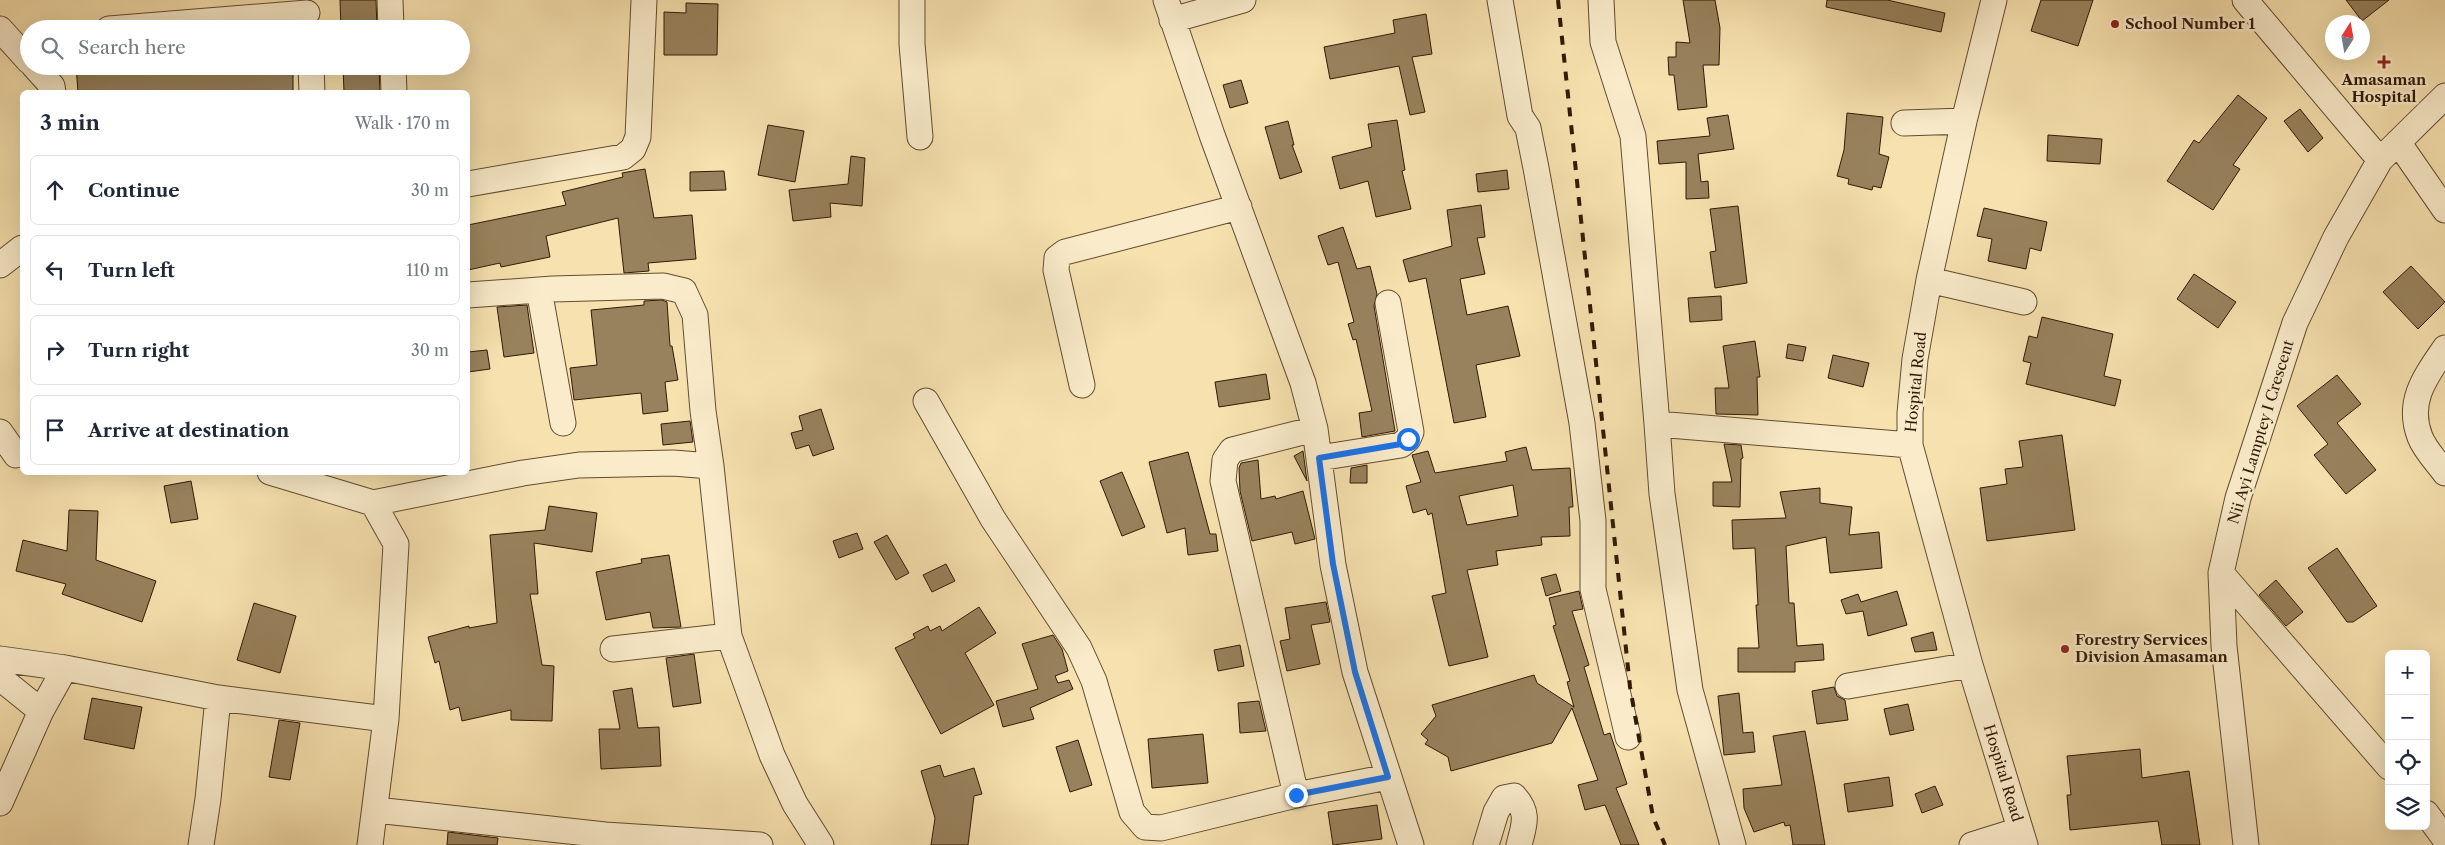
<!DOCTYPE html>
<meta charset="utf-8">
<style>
:root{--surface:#fff;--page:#f2f2f3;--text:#1f2937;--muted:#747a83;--line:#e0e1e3}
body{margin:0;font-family:"Libre Caslon Text",serif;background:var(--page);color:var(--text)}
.controls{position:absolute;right:15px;bottom:15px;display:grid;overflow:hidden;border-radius:8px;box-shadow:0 5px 20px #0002}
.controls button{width:45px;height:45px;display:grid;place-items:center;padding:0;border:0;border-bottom:1px solid var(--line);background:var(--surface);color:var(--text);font:25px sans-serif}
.compass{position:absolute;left:2325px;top:15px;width:45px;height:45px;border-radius:50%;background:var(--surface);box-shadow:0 5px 20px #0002;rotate:11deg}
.stop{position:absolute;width:15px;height:15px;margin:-11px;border:4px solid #1a73e8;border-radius:50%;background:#fff}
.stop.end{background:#1a73e8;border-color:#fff;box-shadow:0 1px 5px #0008}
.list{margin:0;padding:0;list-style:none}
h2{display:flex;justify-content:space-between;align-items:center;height:65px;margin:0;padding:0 20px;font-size:21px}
h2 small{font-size:16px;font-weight:400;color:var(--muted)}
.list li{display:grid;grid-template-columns:32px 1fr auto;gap:15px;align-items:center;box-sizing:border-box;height:70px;margin:0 10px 10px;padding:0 10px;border:1px solid var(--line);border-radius:8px}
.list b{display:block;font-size:19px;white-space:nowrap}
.list em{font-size:16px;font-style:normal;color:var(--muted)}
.icon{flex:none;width:28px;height:28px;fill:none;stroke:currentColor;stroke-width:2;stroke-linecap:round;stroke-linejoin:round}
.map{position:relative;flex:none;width:2445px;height:845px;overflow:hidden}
.search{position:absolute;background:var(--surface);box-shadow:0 5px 20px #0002;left:20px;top:20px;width:450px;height:55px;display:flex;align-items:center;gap:12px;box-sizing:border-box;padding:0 18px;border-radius:28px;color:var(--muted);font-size:19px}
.panel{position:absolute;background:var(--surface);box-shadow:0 5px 20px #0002;left:20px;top:90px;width:450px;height:385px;border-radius:8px}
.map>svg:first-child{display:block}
</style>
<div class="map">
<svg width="2445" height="845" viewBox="0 0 2445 845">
<rect width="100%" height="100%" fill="#f7e2af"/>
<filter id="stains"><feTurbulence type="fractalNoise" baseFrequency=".004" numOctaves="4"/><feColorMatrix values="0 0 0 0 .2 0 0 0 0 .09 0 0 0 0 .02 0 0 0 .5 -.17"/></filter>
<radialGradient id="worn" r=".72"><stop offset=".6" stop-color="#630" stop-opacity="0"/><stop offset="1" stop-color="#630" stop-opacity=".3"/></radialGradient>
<path fill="#98825d" stroke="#311a05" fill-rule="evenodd" d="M340,0H376L377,29H341Z
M1683,0H1715L1720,28L1719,65H1703L1707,107L1678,110L1674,75H1669L1668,57H1676V42L1690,43Z
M1827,0H1887L1945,13L1941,32L1826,7Z
M2041,0H2093L2078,46L2031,31Z
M2346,0H2389L2362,21Z
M686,3L718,4L717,55H664V12L686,13Z
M1426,14L1432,54L1412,57L1425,112L1410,115L1399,66L1330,79L1324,47L1395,33L1393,20Z
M76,66H293V92H78Z
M343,66H379L380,92H344Z
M1241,80L1248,103L1230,108L1223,85Z
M2238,95L2267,118L2233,165L2240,169L2213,210L2167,181L2194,140L2199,143Z
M2300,109L2323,138L2308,152L2284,121Z
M1847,113L1883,117L1879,154L1889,157L1881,188L1873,186L1872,190L1848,184L1849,179L1837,176L1844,150Z
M1728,115L1734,149L1698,154L1701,182L1708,181L1709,198L1686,199V162L1659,164L1657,141L1710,136L1707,118Z
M1397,120L1405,170L1402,171L1411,209L1376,217L1368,181L1340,189L1332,157L1372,147L1368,124Z
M1288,121L1294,145H1292L1302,172L1280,179L1265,127Z
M768,125L804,131L795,182L758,175Z
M2048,135L2102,139L2100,164L2047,161Z
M851,156L865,158L862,206L830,203L831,217L793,221L789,190L848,184Z
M645,169L654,218L692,215L696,259L648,263L649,271L624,273L618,218L546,236L550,257L501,267L500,263L468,270V225L566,205L562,192L623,177L622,173Z
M1507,170L1509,189L1478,192L1476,174Z
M724,171L726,190L690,191V172Z
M1481,205L1485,237L1477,238L1485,274L1460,279L1467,315L1508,306L1520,356L1476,365L1486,417L1454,423L1426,278L1409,282L1403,260L1452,246L1447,210Z
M1738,206L1747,283L1715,288L1710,252L1716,251L1710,209Z
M1984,208L2047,222L2041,251L2030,248L2026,269L1988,261L1992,239L1977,236Z
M1343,227L1357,269L1370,266L1377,294L1374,306L1395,431L1362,437L1359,413L1372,411L1356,339L1353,340L1348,324L1354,322L1338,262L1328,265L1318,236Z
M2411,266L2445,302L2418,329L2383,292Z
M2194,274L2236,302L2218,328L2177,299Z
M1721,296L1722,320L1690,322L1688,298Z
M662,300L667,302L670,346H672L678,380L665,382L668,411L643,414L641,393L574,400L570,368L597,365L591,310L644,305V301Z
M527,305L534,353L504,357L497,307Z
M2042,317L2113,334L2104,376L2121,380L2115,406L2026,384L2031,363L2023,361L2029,336L2037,338Z
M1755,341L1760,377H1757L1758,415L1716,414L1715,388H1729L1723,346Z
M1788,344L1806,347L1803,361L1786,358Z
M487,350L490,369L468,372V352Z
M1833,355L1869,363L1863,387L1828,378Z
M1266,374L1270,399L1219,407L1215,382Z
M2337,375L2361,404L2337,423L2376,470L2346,494L2314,455L2328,444L2297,406Z
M821,409L834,449L813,456L809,445L796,449L791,433L803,430L799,416Z
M690,421L693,442L663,445L661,424Z
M2062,435L2075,530L1987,541L1980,488L2007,484L2005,469L2023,467L2019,441Z
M1724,444L1741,445L1743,458L1741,459L1740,507L1713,506V482H1732Z
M1526,447L1532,470L1570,468L1573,507H1569L1570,536L1541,537L1542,545L1496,551L1498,565L1467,570L1488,657L1449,666L1432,596L1446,593L1432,513L1428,515L1426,509L1413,513L1406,486L1421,482L1412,455L1428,451L1435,473L1507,461L1505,452ZM1513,485L1518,516L1467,525L1459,496Z
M1303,451L1307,481L1294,456Z
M1188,452L1210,534H1216L1218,551L1188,555L1185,528L1167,533L1149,462Z
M1258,460L1261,499L1275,496L1276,499L1303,491L1315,539L1295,544L1292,532L1252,541L1240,491L1239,468L1241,463Z
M1367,465V483H1350L1351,468Z
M1122,472L1145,527L1122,536L1100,481Z
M191,481L198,519L171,523L164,486Z
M1820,488V503L1852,507L1849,535L1879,532L1882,568L1830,573L1826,537L1786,546L1789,603H1794L1797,646L1823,644L1824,660L1795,662V672H1738V648H1759L1756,605H1758L1755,548L1733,549L1732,520L1786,518L1780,492Z
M549,506L597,513L592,552L534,543L538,594H530L542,665L554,666L552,721L511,720V710L462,721L459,707L450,710L439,661L435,663L428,637L469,626V628L497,623L490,535L545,530Z
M69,510L98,511L96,560L156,581L142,622L62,594L66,584L16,571L23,540L67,551Z
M857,533L863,549L839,558L833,541Z
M887,535L909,573L896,580L874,542Z
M2337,548L2377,606L2353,622H2347L2308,568Z
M669,555L681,627L653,628L650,612L606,620L596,572L642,563L641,559Z
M946,564L955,581L932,592L923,575Z
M1556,574L1561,591L1546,596L1541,578Z
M2276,580L2303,612L2286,626L2259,595Z
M1579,591L1583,609L1572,611L1589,665L1584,667L1604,735L1610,733L1627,784L1616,788L1639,845H1621L1605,805L1585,810L1578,785L1598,780L1572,708L1552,743L1451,771L1448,757L1425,744L1428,740L1421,734L1436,716L1432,705L1534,675L1537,683L1574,707L1567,682L1570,681L1553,626L1556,625L1549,598Z
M1897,591L1907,625L1868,636L1863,611L1846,614L1841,600L1858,594L1861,602Z
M1326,602L1330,622L1311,625L1320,664L1287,671L1280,641L1290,639L1285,608Z
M254,603L296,616L280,673L237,660Z
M979,607L996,633L965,653L994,705L941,734L895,648L915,638L913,634L928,626L930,631L940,626L942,631Z
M1933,632L1937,650L1915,652L1911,638Z
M1053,635L1062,649L1068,671L1055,676L1058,683L1069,680L1073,689L1030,708L1034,719L1003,727L996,701L1038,689L1022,644Z
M1240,645L1244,666L1218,671L1214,650Z
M694,654L701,703L673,707L666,658Z
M1834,687L1837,696L1845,700L1848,720L1817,724L1812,691Z
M632,688L638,728L659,727L661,766L601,769L599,729H620L613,691Z
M1739,693L1743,733L1753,732L1755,752L1724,755L1718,696Z
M92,698L142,707L134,749L84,739Z
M1259,701L1266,731L1240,733L1238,703Z
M1908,704L1914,730L1890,735L1884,709Z
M279,720L300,723L290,780L269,777Z
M1805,731L1815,786L1825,845H1793L1790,825L1785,826L1784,822L1754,832L1744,808L1743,789L1782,785L1773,736Z
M1203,734L1208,783L1152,788L1148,739Z
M1078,740L1092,785L1070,792L1056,747Z
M2140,749L2142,778L2189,771L2200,845H2162L2158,821L2070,830L2067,795H2071L2067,756Z
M940,765L944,777L974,768L982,794L974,796L968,845H931L935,818L921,771Z
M1889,777L1893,806L1848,812L1844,784Z
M1935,786L1943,805L1922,813L1915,794Z
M1377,805L1382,839L1333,845L1328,812Z
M448,832L498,838L497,845H447Z"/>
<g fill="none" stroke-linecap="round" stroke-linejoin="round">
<defs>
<path id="minor" d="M390,0L391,29
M912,0V44L920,137
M1166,0L1212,135L1303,383L1315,429L1333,565L1355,672L1411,845
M1500,0L1520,116L1528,128L1536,168L1582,423L1593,521V589L1628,737
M1601,0L1603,42L1633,136L1657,424L1910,445
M1994,0L1964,121L1929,280L1915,359L1910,413V445L1970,665L2025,845
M2245,0L2380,160
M1172,20L1243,0
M0,29L29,61
M109,29L307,13
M34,66L52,86L53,92
M311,66L312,92
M393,66L394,92
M1904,123L1964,121
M2398,142L2445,210
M468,184L623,157L633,149L638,137L644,0
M0,265L22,248
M1929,280L2024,302
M539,290L563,423
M468,295L553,289L663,286L684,291L695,315L703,411L711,466
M2445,348C2426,376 2406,401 2420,437C2425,450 2437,462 2445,473
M1082,385L1056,270L1057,258L1065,252L1239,207
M926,401L993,519L1079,648L1094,681L1132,812L1145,827L1161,828L1296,795L1388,777
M1657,424L1662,494L1690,690L1733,845
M0,432L16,455
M1319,458L1401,445L1408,439L1411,432L1388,303
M270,472L373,503L523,473L579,465L673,463L711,466L729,636L772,755L795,804L821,845
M2221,573L2389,767
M613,649L729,636
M0,659L65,668L218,698L386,719
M0,678L41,711
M1848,686L1970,665
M1296,795L1223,481L1225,460L1232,450L1315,429
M0,803L41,711L65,668
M376,810L605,835L760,845
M2426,813L2445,839
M201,845L208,799L218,698
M370,845L386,719L396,544L373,503
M1486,845L1496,812L1504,798L1514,796C1530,813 1524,825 1519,845
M1972,845L2020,830
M2246,845L2224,646L2221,573L2238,498L2295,323L2336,237L2380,160L2445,96"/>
</defs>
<use href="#minor" stroke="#624c30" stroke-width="27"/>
<use href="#minor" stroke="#faeccb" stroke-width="25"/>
<path stroke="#311a05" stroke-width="4" stroke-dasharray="9 9" stroke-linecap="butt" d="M1558,0L1630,687L1653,817L1665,845"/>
</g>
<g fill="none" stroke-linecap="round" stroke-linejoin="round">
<path stroke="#1a73e8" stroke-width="6" d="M1296,795L1388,777L1355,672L1333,564L1319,458L1401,444L1408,439"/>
</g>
<g fill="#8f2418" stroke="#faeccb" stroke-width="2">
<circle cx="2115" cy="24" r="5"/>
<path d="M2381.5 54.5h5v5h5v5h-5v5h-5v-5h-5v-5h5z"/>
<circle cx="2065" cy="649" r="5"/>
</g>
<g text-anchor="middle" stroke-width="5" stroke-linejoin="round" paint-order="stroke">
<g font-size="15" font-weight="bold" fill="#311a05" stroke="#faeccb" text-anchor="start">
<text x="2125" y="29">School Number 1</text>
<text x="2384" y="85" text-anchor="middle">Amasaman<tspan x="2384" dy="17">Hospital</tspan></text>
<text x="2075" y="645">Forestry Services<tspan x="2075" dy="17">Division Amasaman</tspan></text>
</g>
<g font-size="15" fill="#311a05" stroke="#faeccb">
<text transform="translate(1916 382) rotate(-84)" y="5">Hospital Road</text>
<text transform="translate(2261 432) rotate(-73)" y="5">Nii Ayi Lamptey I Crescent</text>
<text transform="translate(2003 773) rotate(73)" y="5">Hospital Road</text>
</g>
</g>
<rect width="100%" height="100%" filter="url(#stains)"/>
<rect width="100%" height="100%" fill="url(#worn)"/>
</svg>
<div class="controls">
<button>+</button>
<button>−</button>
<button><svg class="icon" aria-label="locate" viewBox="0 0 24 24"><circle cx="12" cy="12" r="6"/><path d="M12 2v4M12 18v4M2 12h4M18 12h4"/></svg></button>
<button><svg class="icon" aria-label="layers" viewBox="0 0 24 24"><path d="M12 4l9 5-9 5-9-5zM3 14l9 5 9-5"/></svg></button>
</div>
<svg class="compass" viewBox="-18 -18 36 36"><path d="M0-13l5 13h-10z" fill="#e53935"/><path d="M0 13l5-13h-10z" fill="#747a83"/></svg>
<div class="stop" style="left:1408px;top:439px"></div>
<div class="stop end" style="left:1296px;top:795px"></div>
<div class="search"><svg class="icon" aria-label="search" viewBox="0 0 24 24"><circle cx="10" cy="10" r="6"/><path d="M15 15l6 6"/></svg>Search here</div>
<section class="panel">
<h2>3 min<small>Walk · 170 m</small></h2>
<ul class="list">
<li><svg class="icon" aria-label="ahead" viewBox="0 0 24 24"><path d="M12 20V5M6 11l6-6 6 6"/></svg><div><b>Continue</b></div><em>30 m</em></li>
<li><svg class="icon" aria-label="left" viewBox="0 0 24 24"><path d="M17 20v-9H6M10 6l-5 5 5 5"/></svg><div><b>Turn left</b></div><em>110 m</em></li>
<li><svg class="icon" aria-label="right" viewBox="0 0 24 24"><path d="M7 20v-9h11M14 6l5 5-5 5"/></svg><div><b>Turn right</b></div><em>30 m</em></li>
<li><svg class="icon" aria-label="arrive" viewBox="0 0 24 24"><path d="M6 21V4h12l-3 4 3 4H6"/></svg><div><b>Arrive at destination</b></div></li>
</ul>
</section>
</div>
